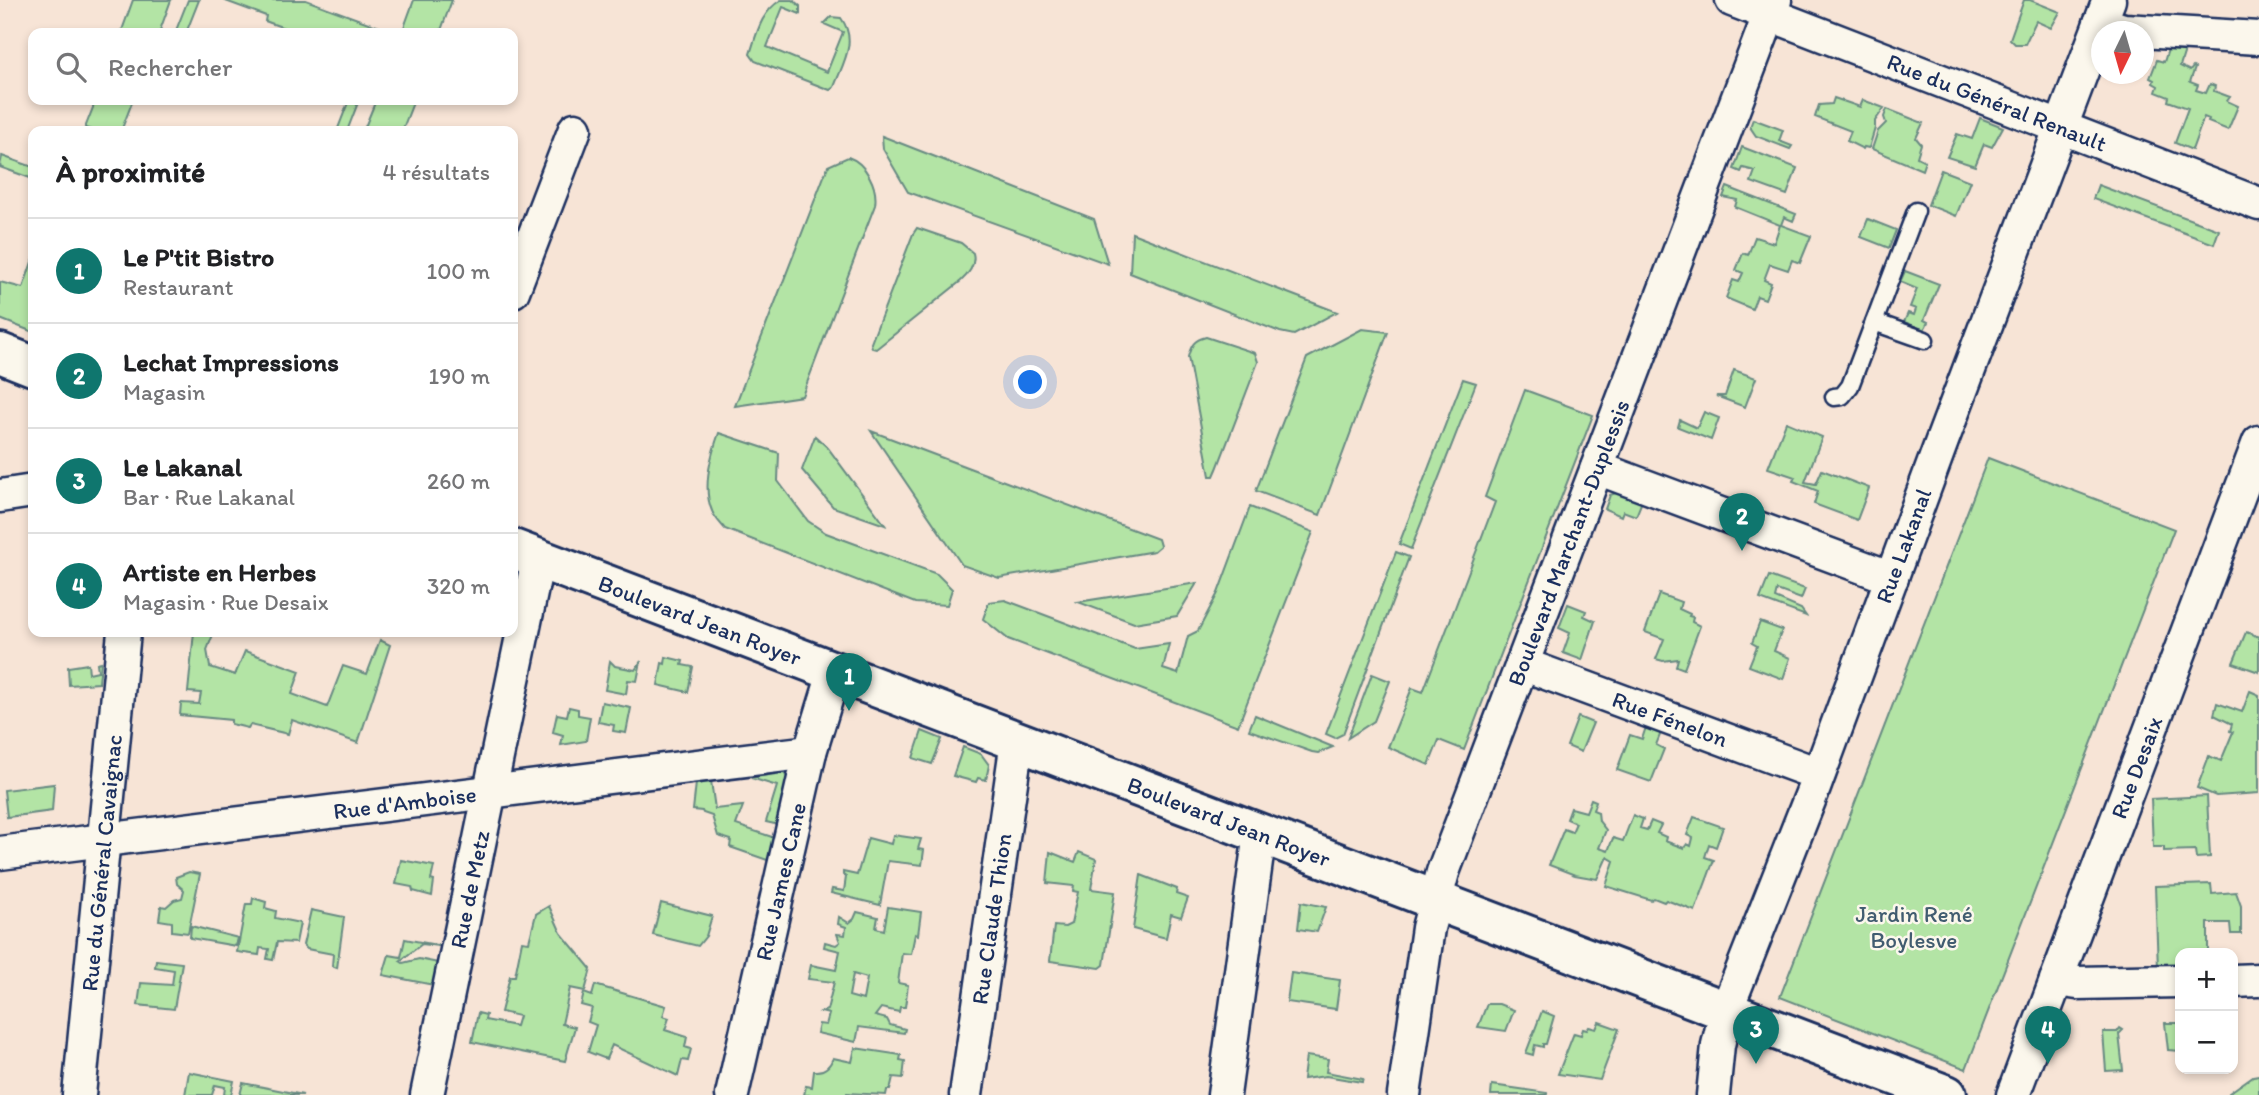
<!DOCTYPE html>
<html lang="fr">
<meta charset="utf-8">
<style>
:root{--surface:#fff;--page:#f2f2f2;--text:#202124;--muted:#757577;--line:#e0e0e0;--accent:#0f766e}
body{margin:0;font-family:Itim,sans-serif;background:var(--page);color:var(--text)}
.controls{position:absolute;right:21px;bottom:21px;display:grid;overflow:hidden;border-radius:14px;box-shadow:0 4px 10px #0003}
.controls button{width:63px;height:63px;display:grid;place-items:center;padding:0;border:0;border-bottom:2px solid var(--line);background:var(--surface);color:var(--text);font:35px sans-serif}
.compass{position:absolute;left:2091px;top:21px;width:63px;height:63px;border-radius:50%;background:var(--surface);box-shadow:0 4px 10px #0003;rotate:185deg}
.you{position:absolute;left:1031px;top:383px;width:24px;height:24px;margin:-18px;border:5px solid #fff;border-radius:50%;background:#1a73e8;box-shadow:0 0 0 10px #1a73e833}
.badge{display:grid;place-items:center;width:46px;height:46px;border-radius:50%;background:var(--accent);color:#fff;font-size:23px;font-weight:700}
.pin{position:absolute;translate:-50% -58px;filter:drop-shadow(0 2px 4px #0008)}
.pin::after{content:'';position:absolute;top:37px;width:24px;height:21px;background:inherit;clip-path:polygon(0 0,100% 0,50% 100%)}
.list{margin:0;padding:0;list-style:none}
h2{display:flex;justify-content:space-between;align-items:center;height:91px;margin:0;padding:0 28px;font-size:30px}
h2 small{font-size:23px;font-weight:400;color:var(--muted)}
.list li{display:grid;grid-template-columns:46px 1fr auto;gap:21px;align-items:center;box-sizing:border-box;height:105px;padding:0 28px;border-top:2px solid var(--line)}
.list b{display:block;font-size:26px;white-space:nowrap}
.list p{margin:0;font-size:23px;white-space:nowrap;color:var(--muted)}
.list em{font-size:23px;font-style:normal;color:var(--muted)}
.icon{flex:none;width:38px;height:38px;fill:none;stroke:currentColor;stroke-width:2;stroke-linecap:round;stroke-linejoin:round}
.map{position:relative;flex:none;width:2259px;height:1095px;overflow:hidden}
.search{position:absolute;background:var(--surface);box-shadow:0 4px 10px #0003;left:28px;top:28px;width:490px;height:77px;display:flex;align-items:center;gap:18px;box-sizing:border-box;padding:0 24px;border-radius:14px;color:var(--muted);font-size:26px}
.panel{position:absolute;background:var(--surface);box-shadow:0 4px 10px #0003;left:28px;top:126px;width:490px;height:511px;border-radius:14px}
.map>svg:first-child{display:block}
</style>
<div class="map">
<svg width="2259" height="1095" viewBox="0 0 2259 1095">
<rect width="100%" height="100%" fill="#f7e4d6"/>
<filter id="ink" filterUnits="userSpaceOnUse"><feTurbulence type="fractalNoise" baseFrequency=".0143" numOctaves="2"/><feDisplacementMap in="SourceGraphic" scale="14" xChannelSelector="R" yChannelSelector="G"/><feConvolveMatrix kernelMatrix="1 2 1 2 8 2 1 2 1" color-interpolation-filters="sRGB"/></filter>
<g filter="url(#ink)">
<path fill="#b3e4a5" stroke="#678a82" stroke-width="2" fill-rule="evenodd" d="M133,0H171L159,33H121Z
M188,0H199L186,33H175Z
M223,0H306L385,29L383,33H310L301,30L298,33L265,21L266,16Z
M414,0H452L440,33H402Z
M781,0H793L800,6V14L783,7L767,47L827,72L843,32L824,24L831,17L841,18C858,41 843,63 834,87L830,90L755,61L750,54C757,33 761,12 781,0Z
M2024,0H2030L2060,12L2051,28L2036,21L2025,44H2015L2010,39Z
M2169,46L2186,47L2180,66L2190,71L2193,67L2195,68L2190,82L2198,85L2196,90L2206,93L2210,84L2215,86L2214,91L2230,97L2227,101L2238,106L2228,130L2208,122L2209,119L2204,117L2192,150L2175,143L2188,108L2168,101L2169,97L2156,92L2158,86L2153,83L2154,80L2150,78L2157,60L2164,62Z
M1834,98L1860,107L1863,100L1884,108L1875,121V128L1869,148L1864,147L1863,149L1847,141L1851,131L1815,117L1819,105L1832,104Z
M96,100H133L121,131H95L85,128Z
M349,100H359L347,131H337Z
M376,100H414L402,131H367L365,127Z
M1887,109L1923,123L1916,138L1921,144L1917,157L1925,161L1922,170L1872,149L1878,131L1886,123L1884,117Z
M1980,118L2003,127L1992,147L1984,144L1975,166L1947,157L1957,134L1972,139Z
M1753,119L1783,130L1779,141L1792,146L1790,149L1756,136L1750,127Z
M882,136L1094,219L1108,264L908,192L883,149Z
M1742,147L1797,168L1787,195L1751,182L1755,171L1743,168L1741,172L1734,169Z
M2,156L33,167V179L0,167Z
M848,157C866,163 878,187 875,205L802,396L735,406L828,166Z
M1941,170L1970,181L1956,216L1928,205Z
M2098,185L2219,230L2214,244L2093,199Z
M1727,187L1796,214L1793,221L1784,217L1781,225L1811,236L1800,263L1792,260L1788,270L1770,264L1764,280L1771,283L1765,299L1757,296L1752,309L1726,298L1733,280L1739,282L1743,273L1736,270L1743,253L1748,255L1755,237L1774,243L1780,225L1735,207L1737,200L1723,197Z
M1868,219L1896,230L1889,248L1861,237Z
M917,228L961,243L973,253C976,265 969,274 961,281L876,349L872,348L871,343L913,234Z
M1132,233L1337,312L1294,335L1280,332L1130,273Z
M33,259V332L0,319V282L23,288Z
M1905,271L1939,284L1924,320L1928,322L1924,330L1904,322L1908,313L1914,315L1916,309L1910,307L1917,289L1900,282Z
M1362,329L1388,332L1320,515L1256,491L1307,358Z
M1206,337L1255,353L1258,362L1217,469L1214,476H1210L1188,357C1191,345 1194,340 1206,337Z
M1734,370L1756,378L1745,407L1716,396H1725Z
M1463,379L1476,383L1411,549L1399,544Z
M1525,390L1593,415L1464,750L1439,740L1429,765L1388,747L1412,688L1423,692L1495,502L1485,497Z
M1704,412L1719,418L1711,440L1678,427L1680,420L1697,428Z
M1786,422L1822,437L1805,482L1816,484L1822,470L1869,488L1857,520L1814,504L1818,491L1793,481L1795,477L1768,468Z
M871,431L1158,539L1160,546L1154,551L999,578L962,565Z
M719,433L779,453L778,481L808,521L826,533L937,574L952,589L947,605L915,603L725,529C721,524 714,517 712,511C702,488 711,455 719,433Z
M815,436L828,448L885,525L833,507L802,470Z
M1988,458L2174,529L1966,1069L1780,997Z
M1619,492L1642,501L1636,516L1623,511L1621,516L1605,509L1610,495Z
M1250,507L1313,532L1238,726L1008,639L983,619L989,602L1005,600L1135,649L1169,644L1163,669L1178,674L1188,636L1198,631L1218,593Z
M1396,552L1409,557L1343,734L1335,738L1326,734Z
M1769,576L1805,589L1801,599L1777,590L1775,598L1801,609L1806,616L1760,599Z
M1197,583L1177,616L1134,623L1078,602Z
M1659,594L1681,602L1679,609L1690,614L1689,616L1693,617L1692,622L1700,626L1684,669L1676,666L1678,659L1663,661L1656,659L1664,639L1645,632Z
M1568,604L1586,611L1584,616L1595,621L1582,660L1563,653L1570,633L1559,628Z
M1760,622L1782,630L1774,651L1790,658L1783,679L1749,666L1757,646L1752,643Z
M194,632H214L207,650L210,667L235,675L245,651L300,671L292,694L327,707L343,666L367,674L380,640L390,645L358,743L292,720L288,734L250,725L248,728L231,724V720L180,715L181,703L199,704L201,693L188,692Z
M2246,632L2259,637V672L2233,663Z
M666,657L683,661L682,665L693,667L688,692L658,685L662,663L665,664Z
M610,661L615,666L635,670L641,661L637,681L628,680L626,694L605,690Z
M101,662L99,683L69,685L68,667L88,664L89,673L98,671L97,663Z
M1372,674L1390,681L1374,721L1348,738Z
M2250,691L2259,695V793L2216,796L2197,788L2209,756L2221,761L2233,732L2230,731L2232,724L2214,715L2217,703L2242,712Z
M602,702L631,708L626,733L613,731L614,725L598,722Z
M569,707L578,709V715L590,717L586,741L561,745L563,735L553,732L557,714L567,716Z
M1255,715L1333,747L1318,753L1312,752L1249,730Z
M1578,717L1593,723L1581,752L1567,746Z
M1647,724L1662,730L1656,745L1664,749L1651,782L1617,770L1630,735L1642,739Z
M922,731L942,739L932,764L913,758Z
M963,747L981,754L989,765L986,780L978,778L976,782L953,776Z
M783,772L789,779L779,825L766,822L777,786L751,778Z
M711,781L715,809L743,806L736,825L775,838L770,861L730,847L731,840L718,836L712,816L703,813L702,811L693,810L696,783Z
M54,784L52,811L7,817L4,790Z
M2207,796L2210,857L2196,858L2195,850L2164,851V847H2153L2151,799Z
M1591,799L1596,801L1593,810L1598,812L1599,821L1606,830L1599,848L1608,851L1613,838L1623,841L1633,815L1643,819L1640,828L1647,830L1651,821L1661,825L1657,833L1666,837L1665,841L1684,848L1687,844L1691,846L1693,838L1687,835L1694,817L1723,827L1716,847L1709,844L1705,857L1714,860L1695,911L1666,900L1664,902L1654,898L1651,900L1606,886L1614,861L1607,857L1597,879L1575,875L1549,865L1564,829L1572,832L1576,823L1567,819L1571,808L1586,812Z
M893,835L921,839L918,849L924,850L922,865L888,861L880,905L831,893L832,889L844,891L846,877L843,875V872L857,875L868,838L891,844Z
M1050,852L1075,862L1079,852L1096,859L1091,889L1115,892L1104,965L1100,968L1050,961L1054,926L1065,927L1071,924L1078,892L1073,891L1074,886L1047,883Z
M401,860L434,866L431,880L434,881L432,896L413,891L412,887L396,884Z
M189,872L200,874L188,933L172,931V922L159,920L161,906L166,907L174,900L182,898L184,890L177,884L176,877Z
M1141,875L1177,889L1176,894L1188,898L1181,917L1171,914L1166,938L1133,929Z
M2211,884L2212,894L2236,892L2241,906V934H2231L2230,923H2208V953H2180V968H2158L2155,886Z
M253,898L266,902L265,908L276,911L275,918L300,923L296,943L277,942L273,960L267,959L269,949L260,948L259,955L237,952L246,904H252Z
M1301,902L1326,907L1317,932L1298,929Z
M661,903L712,916L706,936L698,946L653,935Z
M549,906L561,933L591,969L585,991L570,988L562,1024L575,1027L565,1061L472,1042L478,1013L486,1015L485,1020L516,1026L519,1016L501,1012L510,976H515L522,941L529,942L536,914Z
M888,907L921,912L918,935L915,934L911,954L902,953L898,983L908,985L905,1007H900L899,1012L881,1008L875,1016L887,1019L890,1025L905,1029L904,1033L859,1027L856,1042L817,1033L819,1024L826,1025L829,1014L821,1012L827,1010L834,982L808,979L811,965L836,970L840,951L824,947L825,942L836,945L840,942L837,934L845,935L846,927L838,924L839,917L849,923L854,919L857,912L878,917L876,928L884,930ZM853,974L867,978L863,1000L849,996Z
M311,910L344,917L337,968L332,966L333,954L307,949L303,945Z
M191,926L238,938L236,946L190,938Z
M405,939L447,947L422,944L400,961L403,963L419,959L443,964L439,986L383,975L389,955L401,957Z
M156,960L182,963L174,1009L138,1005L141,983L172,985L174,970L155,967Z
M1291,973L1340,980L1336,1009L1287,1002Z
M595,985L666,1006L663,1016L669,1018L665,1030L687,1037L685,1047L691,1049L688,1061L682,1060L678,1076L612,1045L606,1059L588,1052L596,1025L588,1022L592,1008L581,1005L584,993L592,996Z
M1487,1004H1499L1514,1010L1506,1031L1478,1027Z
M1542,1011L1554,1016L1546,1044H1543V1047L1535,1045L1533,1055L1526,1053Z
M1599,1022L1619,1029L1600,1080L1558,1074L1574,1033L1581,1035L1583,1029L1587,1030L1589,1027L1596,1029Z
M2165,1023H2180V1051L2168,1050Z
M2120,1028L2123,1030L2119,1034L2123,1070L2106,1071L2103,1032H2117Z
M855,1048L901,1055L900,1060L905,1061L903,1078L893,1077L890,1090H887L886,1095L847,1093V1095H804L806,1086L812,1087L814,1071C824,1072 830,1066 833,1058L852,1062Z
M1306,1056L1328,1059L1326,1072L1363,1079L1362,1082L1326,1076L1303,1079Z
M189,1072L234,1081L231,1095H224L225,1087L215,1085L212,1095H185Z
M2259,1075V1095H2230L2229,1093L2253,1076Z
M243,1083L303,1095H240Z
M1492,1085L1547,1093V1095H1491Z"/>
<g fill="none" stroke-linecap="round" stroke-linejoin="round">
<defs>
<path id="lane" d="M1874,322L1925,340
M1834,397L1842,396L1850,386L1916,211"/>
<g id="street">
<path id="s1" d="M1732,0L2259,204"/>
<path d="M2100,23L2124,30L2259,38"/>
<path d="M513,291L575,129"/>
<path d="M1597,468L1892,578"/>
<path d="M0,496L33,491"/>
<path id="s2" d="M1522,664L1818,774"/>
<path id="s3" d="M0,853L810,752"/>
<path d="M2056,980L2077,983L2180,981"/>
<path d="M2233,981L2259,980"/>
<path id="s4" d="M79,1095L124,632"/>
<path id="s5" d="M427,1095L538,559"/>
<path id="s6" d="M732,1095L810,752L835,670"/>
<path id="s7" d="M966,1095L1017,741"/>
<path d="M1224,1095L1260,833"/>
<path id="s8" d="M1404,1095L1428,928L1443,872L1775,0"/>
<path id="s9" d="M1713,1095L1718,1045L1726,1011L1814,788L1942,441L2109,0"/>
<path id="s10" d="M2013,1095L2259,442"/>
</g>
<g id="secondary">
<path d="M0,353L33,366"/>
<path id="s11" d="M513,549L1947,1095"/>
</g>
</defs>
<use href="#lane" stroke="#1b2f5e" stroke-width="21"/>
<use href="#street" stroke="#1b2f5e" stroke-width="37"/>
<use href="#secondary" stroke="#1b2f5e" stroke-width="44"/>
<use href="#lane" stroke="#fbf7ec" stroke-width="16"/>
<use href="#street" stroke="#fbf7ec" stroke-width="32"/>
<use href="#secondary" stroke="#fbf7ec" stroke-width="38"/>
</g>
</g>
<g text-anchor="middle" stroke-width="5" stroke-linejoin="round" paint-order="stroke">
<g font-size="23" fill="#1b2f5e" stroke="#fbf7ec">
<text dy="8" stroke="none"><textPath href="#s1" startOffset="284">Rue du Général Renault</textPath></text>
<text dy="8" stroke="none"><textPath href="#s8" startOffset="579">Boulevard Marchant-Duplessis</textPath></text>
<text dy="8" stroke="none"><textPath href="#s9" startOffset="583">Rue Lakanal</textPath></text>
<text dy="8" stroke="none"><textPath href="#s11" startOffset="200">Boulevard Jean Royer</textPath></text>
<text dy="8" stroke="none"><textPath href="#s2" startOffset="158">Rue Fénelon</textPath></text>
<text dy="8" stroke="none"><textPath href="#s10" startOffset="350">Rue Desaix</textPath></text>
<text dy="8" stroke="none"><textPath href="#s3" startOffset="408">Rue d'Amboise</textPath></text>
<text dy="8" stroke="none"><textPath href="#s11" startOffset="766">Boulevard Jean Royer</textPath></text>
<text dy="8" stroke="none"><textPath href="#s4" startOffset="233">Rue du Général Cavaignac</textPath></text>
<text dy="8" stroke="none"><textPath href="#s6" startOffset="219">Rue James Cane</textPath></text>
<text dy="8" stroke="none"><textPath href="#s5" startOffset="210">Rue de Metz</textPath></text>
<text dy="8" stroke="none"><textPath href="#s7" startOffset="178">Rue Claude Thion</textPath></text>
</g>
<g font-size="23" fill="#415c70" stroke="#fbf7ec">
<text x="1914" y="922">Jardin René<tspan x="1914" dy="26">Boylesve</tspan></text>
</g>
</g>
</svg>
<div class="controls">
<button>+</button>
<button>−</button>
</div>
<svg class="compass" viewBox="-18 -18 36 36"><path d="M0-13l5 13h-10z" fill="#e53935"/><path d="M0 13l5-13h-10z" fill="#757577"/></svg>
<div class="you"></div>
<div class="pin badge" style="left:849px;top:711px">1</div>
<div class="pin badge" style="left:1742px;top:551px">2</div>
<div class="pin badge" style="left:1756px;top:1064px">3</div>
<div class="pin badge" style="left:2048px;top:1064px">4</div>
<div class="search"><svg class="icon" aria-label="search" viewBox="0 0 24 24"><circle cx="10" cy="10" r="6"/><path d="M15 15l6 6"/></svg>Rechercher</div>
<section class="panel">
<h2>À proximité<small>4 résultats</small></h2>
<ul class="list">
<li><span class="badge">1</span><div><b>Le P'tit Bistro</b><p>Restaurant</p></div><em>100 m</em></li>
<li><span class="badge">2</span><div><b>Lechat Impressions</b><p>Magasin</p></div><em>190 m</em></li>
<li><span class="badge">3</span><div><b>Le Lakanal</b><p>Bar · Rue Lakanal</p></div><em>260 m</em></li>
<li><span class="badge">4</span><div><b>Artiste en Herbes</b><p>Magasin · Rue Desaix</p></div><em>320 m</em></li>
</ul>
</section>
</div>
